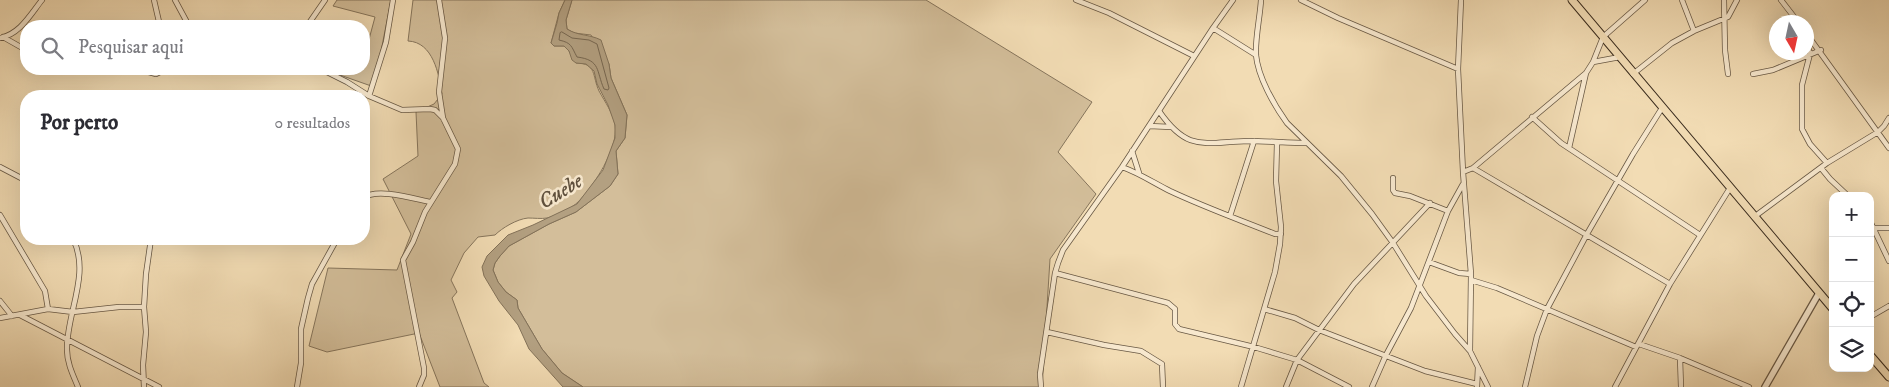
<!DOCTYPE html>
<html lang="pt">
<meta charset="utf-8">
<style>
:root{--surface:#fff;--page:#f7f7f7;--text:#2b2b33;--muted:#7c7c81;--line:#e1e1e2}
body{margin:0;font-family:"IM FELL DW Pica",serif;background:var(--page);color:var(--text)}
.controls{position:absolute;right:15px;bottom:15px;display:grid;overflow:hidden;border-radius:10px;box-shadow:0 5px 20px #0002}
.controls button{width:45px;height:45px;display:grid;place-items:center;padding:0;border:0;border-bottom:1px solid var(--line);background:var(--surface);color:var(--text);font:25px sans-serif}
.compass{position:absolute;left:1769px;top:15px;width:45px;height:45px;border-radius:50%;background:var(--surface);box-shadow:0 5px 20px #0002;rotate:171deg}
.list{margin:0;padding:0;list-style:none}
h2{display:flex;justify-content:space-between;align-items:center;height:65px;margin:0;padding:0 20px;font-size:21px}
h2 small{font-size:16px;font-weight:400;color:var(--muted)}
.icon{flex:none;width:28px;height:28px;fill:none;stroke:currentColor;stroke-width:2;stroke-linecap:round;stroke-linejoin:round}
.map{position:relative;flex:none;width:1889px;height:387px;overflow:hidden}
.search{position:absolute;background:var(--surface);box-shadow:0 5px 20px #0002;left:20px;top:20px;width:350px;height:55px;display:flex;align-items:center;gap:12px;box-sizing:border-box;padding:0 18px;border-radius:20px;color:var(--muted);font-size:19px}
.panel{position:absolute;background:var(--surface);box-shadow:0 5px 20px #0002;left:20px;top:90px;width:350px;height:155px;border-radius:20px}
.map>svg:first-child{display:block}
</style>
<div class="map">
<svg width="1889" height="387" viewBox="0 0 1889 387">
<rect width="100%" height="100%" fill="#f2dcb4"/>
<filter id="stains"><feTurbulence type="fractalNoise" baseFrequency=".004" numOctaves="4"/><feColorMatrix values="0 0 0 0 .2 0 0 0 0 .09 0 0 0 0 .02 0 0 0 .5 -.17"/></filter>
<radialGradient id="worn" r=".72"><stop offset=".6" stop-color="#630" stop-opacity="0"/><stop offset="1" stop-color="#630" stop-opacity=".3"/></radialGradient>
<path fill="#d3be9a" stroke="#86755c" d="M337,0H391L374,87L323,69H364V58L375,17L333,6Z
M413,0H565L559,13L551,43L554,46H564L569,51L576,63C597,63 592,76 599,91C605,102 613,113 615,125C619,148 593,187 578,202C572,208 556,216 547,218C541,219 534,218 528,218C517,219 502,228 495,235L478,237L464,253L451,280L457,292L452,298L484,383L489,387H440L419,333L327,352L309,346L328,268L397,270L411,234L383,179L418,156L416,112L434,104L442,94C439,74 433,42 408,41Z
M572,0H926L1092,102L1058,152L1096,194L1050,259L1042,387H583L562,373L542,349L518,308L517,300L506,292L498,282L493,270L495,263L500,256L509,246L549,224L576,212L610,186L618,174L616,151L625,138L627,115L611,78L609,64L591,35L574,33L567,29L566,20Z"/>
<path fill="#b3a081" stroke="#837259" d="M565,0H572L566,20L567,29C578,36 589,34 601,40L609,64L611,78L627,115L625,138L616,151L618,174L610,186L576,212L549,224L509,246L500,256L495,263L493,270L498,282L506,292L517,300L518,308L542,349L562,373L583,387H563L529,349L518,325L499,301L484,276L482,267L487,256L508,235L533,225L577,204L603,170L615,138V125L608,105L597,84L594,71L586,64L576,63L572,60L569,51L564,46H554L551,43L557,23L559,13Z"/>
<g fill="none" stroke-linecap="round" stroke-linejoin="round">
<path stroke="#766650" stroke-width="1" d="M562,32L572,38L589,40L597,44L609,88L608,90L604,89C596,71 601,60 577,57C571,46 572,43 559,40L560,33Z"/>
<defs>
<path id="minor" d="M154,0L160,26
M175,0L189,26
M439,0L445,38L439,92L443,118
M1076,0L1109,13L1194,56
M1261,0C1260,17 1255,39 1256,55C1258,77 1274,105 1287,123L1341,176L1372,214L1393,243L1426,296L1455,334L1470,351L1488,387
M1301,0L1338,18L1458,69
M1461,0L1458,69L1463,172L1471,274L1470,351
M1682,0L1694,31
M1724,0L1725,50L1728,74
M1781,0L1798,22
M307,26L325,0
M1213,28L1256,55
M1806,33L1889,148
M3,37L26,50
M0,38C20,34 30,15 42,0
M1806,40L1810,54L1802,85V129L1810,144L1827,163
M1593,62L1620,57
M138,69L156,74L160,72L162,69
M321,69L347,82L369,96L402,110L430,109L435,110L443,118L458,149L455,164L425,212L413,242L403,260L424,368V375L419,387
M1633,74L1672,43L1694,31L1728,17L1737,0
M1753,74L1773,70L1821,50
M369,96L386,42L393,0
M1159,111C1188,153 1204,142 1248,141C1268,141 1288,143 1307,143
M1532,117L1561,143L1700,235
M1149,126L1171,127
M1569,148L1586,73
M1132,151L1139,173
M0,167L21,178L26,182
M1122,167C1139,173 1154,183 1170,191C1204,207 1240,220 1275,234H1281
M1473,168L1670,284
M1821,168L1830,179L1848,196
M1463,172L1473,168L1586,73L1593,62L1603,37L1645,0
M1393,178V190L1395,193L1410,196L1448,211
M364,198C376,187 415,199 430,202
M0,215L45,291L48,309
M1230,216L1254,141
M1754,217L1827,163L1878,132L1884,126L1889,118
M1870,221L1889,261
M1875,228H1889
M73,239C91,274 66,314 67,350C67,363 73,375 78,387
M1429,262L1459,273L1471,274
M1055,273L1168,303L1175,309V324L1179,329L1254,347L1297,360L1349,387
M1471,280L1497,288L1636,347
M0,301L12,316
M1264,309L1295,318L1319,330L1425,371L1477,384
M20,315L159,387
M1870,317L1889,306
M0,318L48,309L73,312L119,307H144
M1047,332L1104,345L1141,351L1162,364L1163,387
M1639,344L1680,358L1749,387
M1680,358L1681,387
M144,387L143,365L146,332L144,307L146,274L151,239
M297,387L301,363V329L308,298L312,284L337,239
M1041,387L1040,374L1055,273L1058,263L1063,250L1122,167L1213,28L1233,0
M1241,387L1275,272L1280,244L1281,227L1276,181L1277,143
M1286,387L1297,360L1354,284L1430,203
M1372,387L1386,355L1411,308L1448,211L1463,184
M1477,387L1478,367
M1525,387L1537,336L1547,309L1587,234L1633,154L1662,108
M1615,387L1670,284L1730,188"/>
<path id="tertiary" d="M1765,387L1819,293"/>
<path id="primary" d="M1572,0L1833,309
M1870,355L1889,377"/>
</defs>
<use href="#minor" stroke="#685844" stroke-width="6"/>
<use href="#tertiary" stroke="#685844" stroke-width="8"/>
<use href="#primary" stroke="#3a2c1e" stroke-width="9"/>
<use href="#minor" stroke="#f7e8ce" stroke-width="4.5"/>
<use href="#tertiary" stroke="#f7e8ce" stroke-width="5.5"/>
<use href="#primary" stroke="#f2dcb4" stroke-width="7"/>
</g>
<g text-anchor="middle" stroke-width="5" stroke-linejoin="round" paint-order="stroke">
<g font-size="21" font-style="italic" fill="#5e4f3c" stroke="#f7e8ce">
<text transform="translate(560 191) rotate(-32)" y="7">Cuebe</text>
</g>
</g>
<rect width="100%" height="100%" filter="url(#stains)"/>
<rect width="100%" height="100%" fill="url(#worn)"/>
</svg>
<div class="controls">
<button>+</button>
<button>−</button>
<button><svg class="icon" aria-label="locate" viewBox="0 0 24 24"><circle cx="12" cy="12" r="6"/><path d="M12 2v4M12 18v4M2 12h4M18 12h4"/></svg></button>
<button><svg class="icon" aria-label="layers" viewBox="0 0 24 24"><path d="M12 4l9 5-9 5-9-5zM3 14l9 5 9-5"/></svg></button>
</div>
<svg class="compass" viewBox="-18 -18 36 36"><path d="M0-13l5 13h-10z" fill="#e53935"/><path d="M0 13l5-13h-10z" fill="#7c7c81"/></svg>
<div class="search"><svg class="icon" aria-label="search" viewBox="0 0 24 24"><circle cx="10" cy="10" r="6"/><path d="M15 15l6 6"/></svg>Pesquisar aqui</div>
<section class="panel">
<h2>Por perto<small>0 resultados</small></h2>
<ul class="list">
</ul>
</section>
</div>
